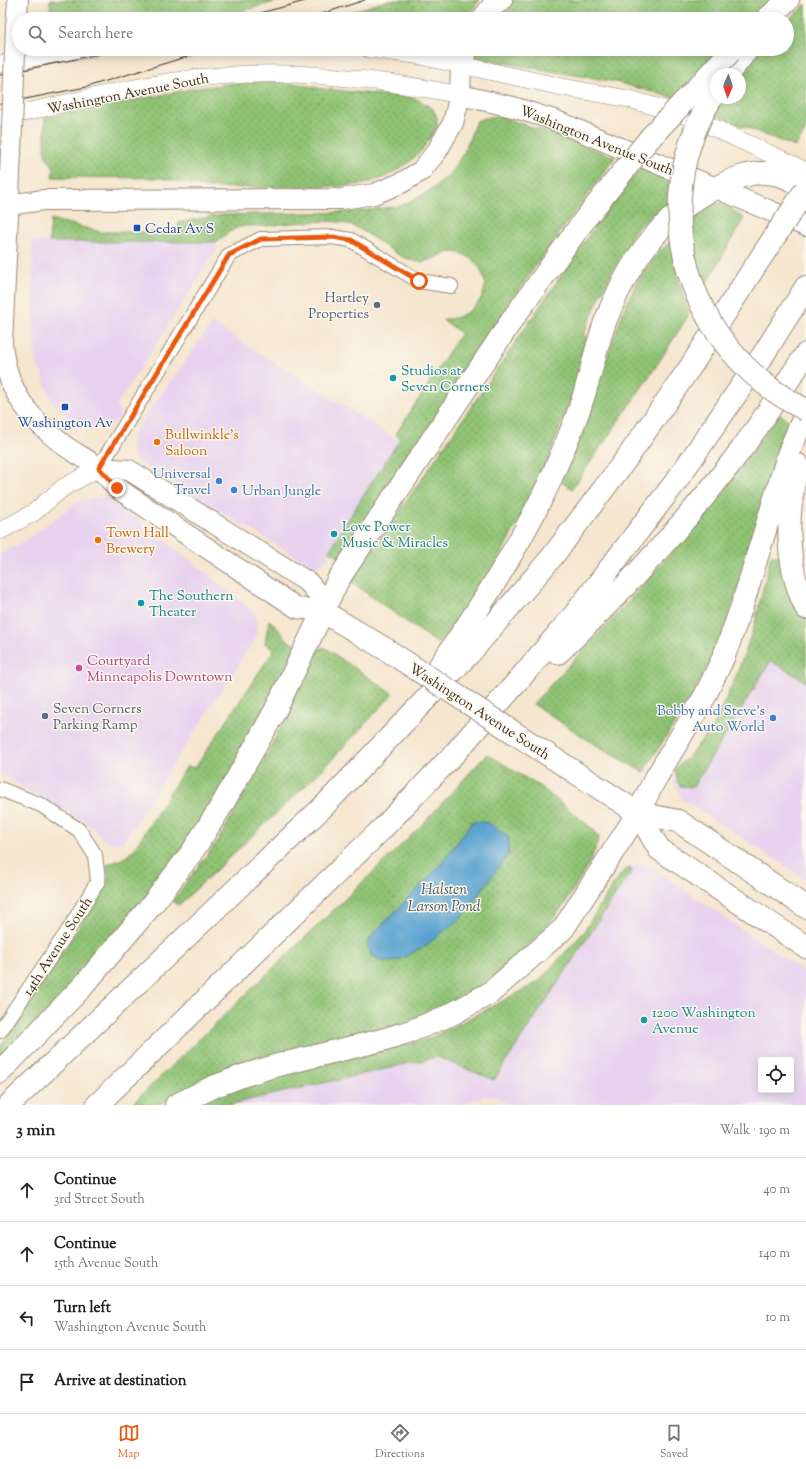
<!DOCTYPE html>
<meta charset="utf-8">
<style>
:root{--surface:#fff;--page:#f2f2f2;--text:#202124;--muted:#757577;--line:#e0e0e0;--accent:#ea580c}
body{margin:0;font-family:"Sorts Mill Goudy",serif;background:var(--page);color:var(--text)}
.controls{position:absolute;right:12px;bottom:12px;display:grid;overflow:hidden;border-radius:4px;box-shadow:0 2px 10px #0003}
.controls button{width:36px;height:36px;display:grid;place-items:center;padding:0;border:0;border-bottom:1px solid var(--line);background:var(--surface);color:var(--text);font:20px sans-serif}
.compass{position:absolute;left:710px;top:68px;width:36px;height:36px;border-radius:50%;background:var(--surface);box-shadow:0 2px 10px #0003;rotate:182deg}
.stop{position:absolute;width:12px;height:12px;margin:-9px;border:3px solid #ea580c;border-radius:50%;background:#fff}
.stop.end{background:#ea580c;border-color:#fff;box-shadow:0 1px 4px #0008}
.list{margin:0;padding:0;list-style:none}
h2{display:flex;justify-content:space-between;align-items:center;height:52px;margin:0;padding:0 16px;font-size:17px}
h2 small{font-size:13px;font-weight:400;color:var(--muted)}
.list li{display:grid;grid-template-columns:26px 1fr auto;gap:12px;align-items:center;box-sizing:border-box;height:64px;padding:0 16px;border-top:1px solid var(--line)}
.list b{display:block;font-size:15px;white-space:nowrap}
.list p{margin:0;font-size:13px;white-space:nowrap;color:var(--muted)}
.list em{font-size:13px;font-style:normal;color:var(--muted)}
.icon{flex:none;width:22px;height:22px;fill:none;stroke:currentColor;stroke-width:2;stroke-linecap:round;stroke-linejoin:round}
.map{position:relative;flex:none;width:806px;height:1105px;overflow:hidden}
.search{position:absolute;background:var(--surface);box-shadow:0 2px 10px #0003;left:12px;right:12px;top:12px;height:44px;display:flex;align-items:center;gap:10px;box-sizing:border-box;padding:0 14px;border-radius:22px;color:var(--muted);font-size:15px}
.sheet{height:308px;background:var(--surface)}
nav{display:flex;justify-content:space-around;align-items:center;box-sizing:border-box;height:56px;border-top:1px solid var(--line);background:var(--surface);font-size:11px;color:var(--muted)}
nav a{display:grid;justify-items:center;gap:2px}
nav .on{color:var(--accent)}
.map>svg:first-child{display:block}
</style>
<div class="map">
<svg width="806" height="1105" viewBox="0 0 806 1105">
<defs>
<pattern id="grass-dots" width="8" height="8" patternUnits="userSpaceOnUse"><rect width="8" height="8" fill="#90c374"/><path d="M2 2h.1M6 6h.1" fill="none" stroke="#779f5f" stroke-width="1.8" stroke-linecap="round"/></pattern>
</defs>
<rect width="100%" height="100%" fill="#fbf7ec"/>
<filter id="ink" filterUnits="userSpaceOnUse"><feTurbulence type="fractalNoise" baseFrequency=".025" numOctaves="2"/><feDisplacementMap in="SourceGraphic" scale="8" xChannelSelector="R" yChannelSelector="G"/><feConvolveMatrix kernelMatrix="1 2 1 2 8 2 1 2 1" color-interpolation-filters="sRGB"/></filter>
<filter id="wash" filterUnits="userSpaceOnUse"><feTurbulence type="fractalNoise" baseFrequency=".012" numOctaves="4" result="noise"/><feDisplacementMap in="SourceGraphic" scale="16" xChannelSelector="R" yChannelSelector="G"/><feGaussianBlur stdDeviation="0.9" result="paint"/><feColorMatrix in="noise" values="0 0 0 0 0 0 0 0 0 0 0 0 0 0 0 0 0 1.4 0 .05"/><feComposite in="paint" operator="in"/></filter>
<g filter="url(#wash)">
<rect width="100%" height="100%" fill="#f5e6cf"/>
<path fill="#e7d2ef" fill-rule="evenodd" d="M32,241L216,242L218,248L116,406L120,412V417L113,424L103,428H86L73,423L52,401L35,357Z
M212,323L404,444L324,563L318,566H312L138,462L131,450L132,436Z
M100,496L113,499L250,608L256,615L257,626L255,639L123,842L116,844L103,840L93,828L5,777H0V554L25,541L77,502Z
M771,555L806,619V880L682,799L674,782L675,769L690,755L715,723L736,676L754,627Z
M635,865L649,866L806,973V1105H509L497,1097L484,1096L460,1105H188L425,1040L453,1027L538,982L583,933L619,876L628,868ZM761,1060H791V1090H761Z"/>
<path fill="url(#grass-dots)" stroke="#667649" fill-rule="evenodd" d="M50,0H282L213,19H51Z
M389,0H480L465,19H328Z
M514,0H774L754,19H492Z
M806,4V130L795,147L713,114L722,98H740C740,73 740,67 759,49H787V22Z
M475,49H722L674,98L616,82L475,58Z
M282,81L323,89L415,98L433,109L437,118V127L422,150L407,164L387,176L365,184L341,186L208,188L161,178L52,177L54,168L45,155V118L191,89L235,83Z
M500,116L615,157L524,282L342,558L329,551L361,499L400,439L396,434L461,333L443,320C446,318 450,319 454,318C469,314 485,301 485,284C484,275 480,266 473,260C445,239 436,267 414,261C391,255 373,234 351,225C331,217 288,224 266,226C258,226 247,225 239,227C231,230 223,237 216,242H49L51,219L101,232H181L178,223L220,215L353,212L400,206L425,194L450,174L465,150L476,121L489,117Z
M641,167L669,180V206L651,216L634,231L599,298L583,336L590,338L573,392L541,479L485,584L438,644L351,582L596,225Z
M720,202L744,218L705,287L698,268L691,221Z
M671,241C674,266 680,290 690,313L655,368L572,489L558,480L593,396L626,304L640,277L657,254Z
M779,414L795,424L721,638L694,694L643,772L596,745L533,704L635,594L726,489Z
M771,555L782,556L801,612L806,619V682L771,661L693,787L680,786L677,780L675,769L690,755L715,723L736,676L754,627Z
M269,620C279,627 285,642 296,645L260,728L163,880L51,1008L0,1056V1048L108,883L107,865L124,858L133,851L187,766L195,768L274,650L265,643Z
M324,647L393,694L321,771L179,905L172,901L217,842L260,767L283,723L309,655L313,651Z
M487,754L542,788L595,831L599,838L590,862L564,905L541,933L518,957L469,994L425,1016L177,1095L158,1105H131L422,825ZM473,821L462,917L373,934L440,866Z
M628,868L632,870L494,1080L437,1057L227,1105H188L222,1089L425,1040L453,1027L538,982L583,933L619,876Z"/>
<path fill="#59a1d0" stroke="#4a6677" d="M473,821L489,823L509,838L508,855L462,917L427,945L399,960L386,963L372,956L367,945L373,934L440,866Z"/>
</g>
<g filter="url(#ink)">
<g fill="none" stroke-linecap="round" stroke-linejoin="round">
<defs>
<path id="minor" d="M99,468L229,255L261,239L332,237L351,240L419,281L451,286
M0,789L41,805L79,830L95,855L98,881L68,931L0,1031"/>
<path id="tertiary" d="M369,49L416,55L562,87L629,99L691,117L806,171
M0,64L54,54L92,49
M0,118C69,103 138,84 207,77C290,68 379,79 460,95
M0,531L33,513L64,487L99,468"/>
<path id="secondary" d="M16,26L18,0
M460,95L513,107L554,120L806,226
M11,152L2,343C6,390 29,419 65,446C76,454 88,459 98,468C105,473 111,481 117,488L297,608L322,611L318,594L309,583L129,470L99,468
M0,206L44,200L342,199L374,194L401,183L421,171L437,151L453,123L460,95L461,66"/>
<path id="primary" d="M322,611L387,650
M536,747L638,813L678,821L806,907
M638,813L659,849L806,947"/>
<path id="motorway" d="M483,19L493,6L501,0
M767,19L788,0
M461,66L467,49
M728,74L748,49
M798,465C786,513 784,562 806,608
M558,653C624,590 686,523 741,450C764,419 784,386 806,354
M430,680C474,617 516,553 549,483C560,458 571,433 580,407C590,379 595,350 605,322C626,268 656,221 708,192C729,180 754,168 779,175C788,177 797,184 806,188
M0,1072L83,986L155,901L192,852L222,805L274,713L338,580L514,317L585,219
M9,1105L325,805L470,653L552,557L627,458L691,366L752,271
M97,1105L382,829L455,753L517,682L575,614L677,480L763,355L806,287
M176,1105L213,1087L245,1075L278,1065L382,1040L411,1031L450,1015L490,993L563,929L638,813L654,781L705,696L724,656L742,606L789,452L806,412"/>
</defs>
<use href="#minor" stroke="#988876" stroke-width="16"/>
<use href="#tertiary" stroke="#988876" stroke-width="18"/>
<use href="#secondary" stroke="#988876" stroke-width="22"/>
<use href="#primary" stroke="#988876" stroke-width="24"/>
<use href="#motorway" stroke="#988876" stroke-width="24"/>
<use href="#minor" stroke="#fff" stroke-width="14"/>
<use href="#tertiary" stroke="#fff" stroke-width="17"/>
<use href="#secondary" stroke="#fff" stroke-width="20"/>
<use href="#primary" stroke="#fff" stroke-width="22"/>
<use href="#motorway" stroke="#fff" stroke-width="22"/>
<path stroke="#3b2a1e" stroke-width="1" d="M238,19L309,0
M306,19L365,0
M0,75L123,49
M0,104L86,87L213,49"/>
<defs>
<path id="secondary-bridge" d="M11,152L16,26"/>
<path id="primary-bridge" d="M387,650L536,747"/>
<path id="motorway-bridge" d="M716,91C641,204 687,351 806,410
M585,219L649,139L730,52
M752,271L806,189"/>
</defs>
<use href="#secondary-bridge" stroke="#988876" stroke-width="22" stroke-linecap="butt"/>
<use href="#primary-bridge" stroke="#988876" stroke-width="24" stroke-linecap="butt"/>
<use href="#motorway-bridge" stroke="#988876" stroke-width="24" stroke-linecap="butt"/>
<use href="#secondary-bridge" stroke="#fff" stroke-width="20"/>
<use href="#primary-bridge" stroke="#fff" stroke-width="22"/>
<use href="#motorway-bridge" stroke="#fff" stroke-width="22"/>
</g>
</g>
<g fill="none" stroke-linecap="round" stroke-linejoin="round" filter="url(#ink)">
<path stroke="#ea580c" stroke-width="5" d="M117,488L99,468L229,255L261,239L332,237L351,240L419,281"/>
</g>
<g fill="#1a4fb4" stroke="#fbf7ec" stroke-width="1.5">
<rect x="133" y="224" width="8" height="8" rx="2"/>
<rect x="61" y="403" width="8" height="8" rx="2"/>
</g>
<g fill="#5c6f8a" stroke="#fbf7ec" stroke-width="1.5">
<circle cx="377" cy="305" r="4"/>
<circle cx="45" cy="716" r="4"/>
</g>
<g fill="#0f9aa8" stroke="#fbf7ec" stroke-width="1.5">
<circle cx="393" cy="378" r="4"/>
<circle cx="334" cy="534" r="4"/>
<circle cx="141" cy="603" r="4"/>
<circle cx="644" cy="1020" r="4"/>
</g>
<g fill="#e8710a" stroke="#fbf7ec" stroke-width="1.5">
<circle cx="157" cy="442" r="4"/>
<circle cx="98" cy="540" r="4"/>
</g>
<g fill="#3f7fe0" stroke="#fbf7ec" stroke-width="1.5">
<circle cx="219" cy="481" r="4"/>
<circle cx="234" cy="490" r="4"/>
<circle cx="773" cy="718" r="4"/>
</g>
<circle fill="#d1479c" stroke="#fbf7ec" stroke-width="1.5" cx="79" cy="668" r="4"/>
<g text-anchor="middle" stroke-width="3" stroke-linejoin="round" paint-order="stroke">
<g font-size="14" fill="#3b2a1e" stroke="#fbf7ec">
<text transform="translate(128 93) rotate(-11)" y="5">Washington Avenue South</text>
<text transform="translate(597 140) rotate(22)" y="5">Washington Avenue South</text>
<text transform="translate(480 711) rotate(33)" y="5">Washington Avenue South</text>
<text transform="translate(57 946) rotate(-57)" y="5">14th Avenue South</text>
</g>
<g font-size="14" fill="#164399" stroke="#fbf7ec" text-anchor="start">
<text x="145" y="233">Cedar Av S</text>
<text x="65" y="427" text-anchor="middle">Washington Av</text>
</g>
<g font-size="14" fill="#4e5e75" stroke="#fbf7ec" text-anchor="end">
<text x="369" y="302">Hartley<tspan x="369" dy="16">Properties</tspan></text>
<text x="53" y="713" text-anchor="start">Seven Corners<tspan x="53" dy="16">Parking Ramp</tspan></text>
</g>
<g font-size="14" fill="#0d838f" stroke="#fbf7ec" text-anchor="start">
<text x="401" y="375">Studios at<tspan x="401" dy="16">Seven Corners</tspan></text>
<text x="342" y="531">Love Power<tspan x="342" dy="16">Music &amp; Miracles</tspan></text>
<text x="149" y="600">The Southern<tspan x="149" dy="16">Theater</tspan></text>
<text x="652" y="1017">1200 Washington<tspan x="652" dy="16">Avenue</tspan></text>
</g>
<g font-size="14" fill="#c56008" stroke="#fbf7ec" text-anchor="start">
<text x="165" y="439">Bullwinkle's<tspan x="165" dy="16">Saloon</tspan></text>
<text x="106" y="537">Town Hall<tspan x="106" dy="16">Brewery</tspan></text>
</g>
<g font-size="14" fill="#366cbe" stroke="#fbf7ec" text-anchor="end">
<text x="211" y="478">Universal<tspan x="211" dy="16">Travel</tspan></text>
<text x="242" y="495" text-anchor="start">Urban Jungle</text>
<text x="765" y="715">Bobby and Steve's<tspan x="765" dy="16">Auto World</tspan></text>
</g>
<g font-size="14" fill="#b23c85" stroke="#fbf7ec" text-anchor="start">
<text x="87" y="665">Courtyard<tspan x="87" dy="16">Minneapolis Downtown</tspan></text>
</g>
<g font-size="15" font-style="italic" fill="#475a65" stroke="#fbf7ec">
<text x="444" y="894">Halsten<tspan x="444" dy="17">Larson Pond</tspan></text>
</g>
</g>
</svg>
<div class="controls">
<button><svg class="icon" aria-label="locate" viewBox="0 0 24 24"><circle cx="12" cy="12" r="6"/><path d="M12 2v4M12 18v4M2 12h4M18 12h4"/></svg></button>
</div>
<svg class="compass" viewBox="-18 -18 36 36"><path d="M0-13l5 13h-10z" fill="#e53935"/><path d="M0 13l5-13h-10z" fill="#757577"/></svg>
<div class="stop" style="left:419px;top:281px"></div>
<div class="stop end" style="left:117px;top:488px"></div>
<div class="search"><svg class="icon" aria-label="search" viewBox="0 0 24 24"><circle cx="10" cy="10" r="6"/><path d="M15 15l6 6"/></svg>Search here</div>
</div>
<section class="sheet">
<h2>3 min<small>Walk · 190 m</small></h2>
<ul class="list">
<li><svg class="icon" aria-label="ahead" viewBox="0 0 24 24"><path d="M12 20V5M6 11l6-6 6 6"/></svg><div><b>Continue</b><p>3rd Street South</p></div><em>40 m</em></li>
<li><svg class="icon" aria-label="ahead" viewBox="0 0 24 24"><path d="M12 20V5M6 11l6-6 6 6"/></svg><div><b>Continue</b><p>15th Avenue South</p></div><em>140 m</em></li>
<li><svg class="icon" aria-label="left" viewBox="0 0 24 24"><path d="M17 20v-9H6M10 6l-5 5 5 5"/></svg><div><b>Turn left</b><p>Washington Avenue South</p></div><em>10 m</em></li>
<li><svg class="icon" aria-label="arrive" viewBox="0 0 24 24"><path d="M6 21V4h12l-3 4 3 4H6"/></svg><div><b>Arrive at destination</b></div></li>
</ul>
</section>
<nav>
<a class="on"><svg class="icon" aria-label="map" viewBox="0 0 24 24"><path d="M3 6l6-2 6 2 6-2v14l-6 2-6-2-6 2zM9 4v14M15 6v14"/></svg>Map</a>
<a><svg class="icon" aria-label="directions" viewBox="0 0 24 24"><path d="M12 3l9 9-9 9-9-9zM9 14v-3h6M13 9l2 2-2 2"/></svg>Directions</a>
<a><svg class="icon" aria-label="saved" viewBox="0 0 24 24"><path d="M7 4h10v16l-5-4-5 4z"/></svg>Saved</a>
</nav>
